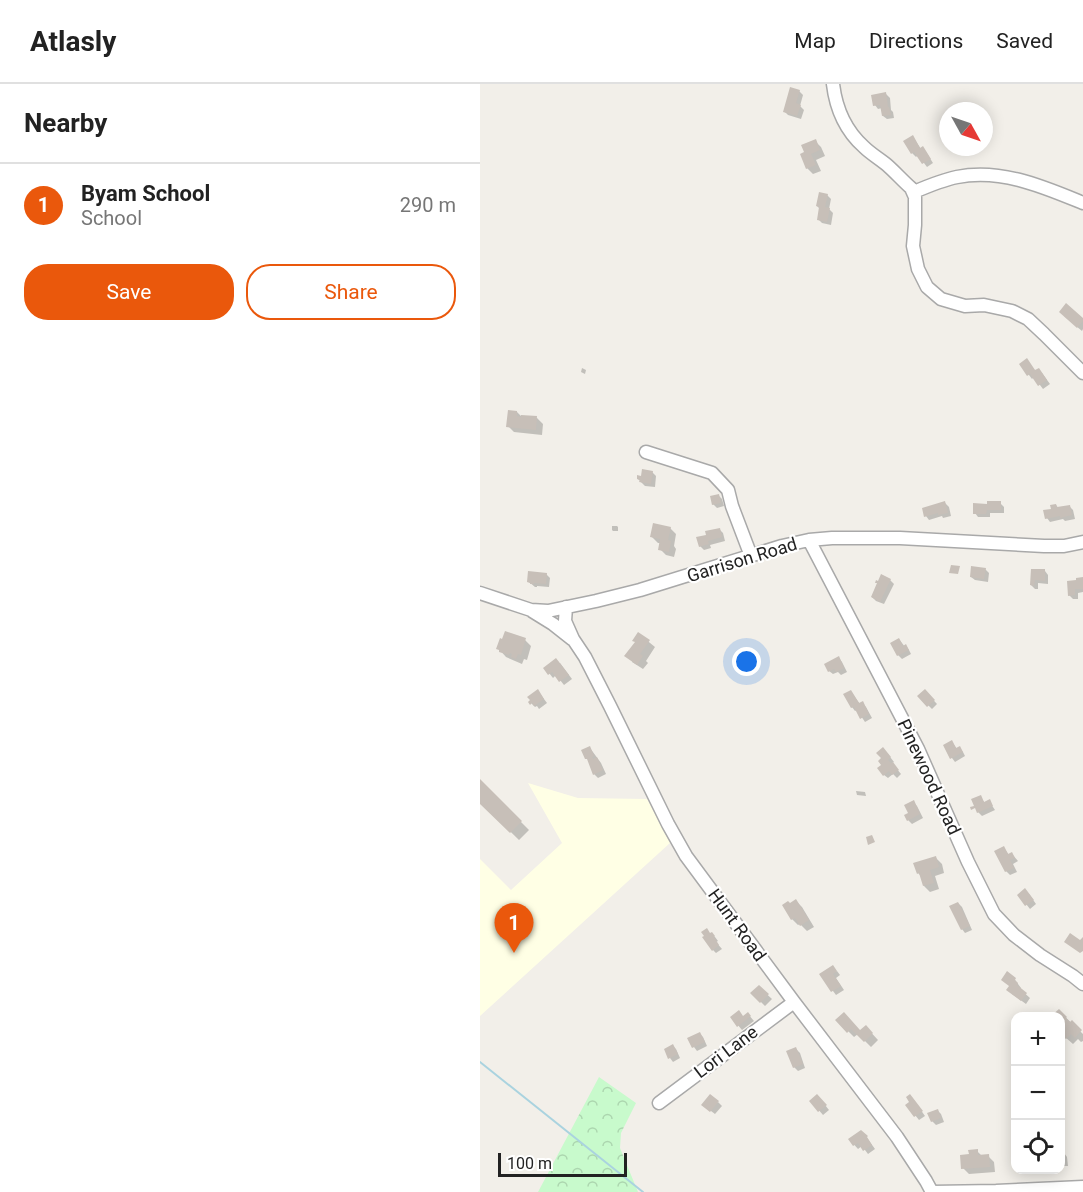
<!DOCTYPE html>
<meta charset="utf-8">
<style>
:root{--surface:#fff;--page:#f2f2f2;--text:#222;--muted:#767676;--line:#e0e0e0;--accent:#ea580c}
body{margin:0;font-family:Roboto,sans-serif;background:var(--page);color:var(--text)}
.controls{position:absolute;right:18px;bottom:18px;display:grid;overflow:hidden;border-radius:12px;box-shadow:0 3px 15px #0003}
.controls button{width:54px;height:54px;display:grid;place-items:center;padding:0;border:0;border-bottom:2px solid var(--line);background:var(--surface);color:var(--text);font:30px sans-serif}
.compass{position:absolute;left:459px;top:18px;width:54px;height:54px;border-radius:50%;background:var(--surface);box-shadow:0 3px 15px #0003;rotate:130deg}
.scale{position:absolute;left:18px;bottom:15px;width:129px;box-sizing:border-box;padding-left:6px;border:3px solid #222;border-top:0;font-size:16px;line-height:21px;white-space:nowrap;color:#222;-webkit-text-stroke:4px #fff;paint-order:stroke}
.you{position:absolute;left:267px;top:578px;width:21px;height:21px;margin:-15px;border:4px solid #fff;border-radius:50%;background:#1a73e8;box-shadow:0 0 0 9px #1a73e833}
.badge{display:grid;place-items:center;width:39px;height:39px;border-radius:50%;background:var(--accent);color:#fff;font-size:20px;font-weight:700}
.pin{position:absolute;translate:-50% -50px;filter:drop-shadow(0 2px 3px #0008)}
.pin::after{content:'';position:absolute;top:32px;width:21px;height:18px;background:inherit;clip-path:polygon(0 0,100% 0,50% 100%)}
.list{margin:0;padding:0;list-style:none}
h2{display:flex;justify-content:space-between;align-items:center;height:78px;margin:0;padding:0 24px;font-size:26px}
h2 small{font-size:20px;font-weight:400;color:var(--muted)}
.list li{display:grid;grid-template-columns:39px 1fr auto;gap:18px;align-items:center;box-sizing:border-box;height:84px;padding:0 24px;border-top:2px solid var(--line)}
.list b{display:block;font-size:22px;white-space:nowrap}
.list p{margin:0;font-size:20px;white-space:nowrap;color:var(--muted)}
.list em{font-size:20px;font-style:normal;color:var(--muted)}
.actions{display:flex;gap:12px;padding:18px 24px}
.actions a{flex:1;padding:14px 0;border:2px solid var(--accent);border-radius:24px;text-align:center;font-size:21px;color:var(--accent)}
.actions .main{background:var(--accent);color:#fff}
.icon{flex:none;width:33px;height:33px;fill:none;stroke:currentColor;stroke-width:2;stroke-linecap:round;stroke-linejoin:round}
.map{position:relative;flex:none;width:603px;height:1108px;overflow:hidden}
header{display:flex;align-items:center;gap:36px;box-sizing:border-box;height:84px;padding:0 30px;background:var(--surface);border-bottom:2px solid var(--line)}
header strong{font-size:28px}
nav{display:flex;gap:33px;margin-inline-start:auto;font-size:21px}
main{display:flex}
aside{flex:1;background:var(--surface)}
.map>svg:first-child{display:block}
</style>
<header>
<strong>Atlasly</strong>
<nav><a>Map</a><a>Directions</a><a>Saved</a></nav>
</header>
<main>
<aside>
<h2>Nearby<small></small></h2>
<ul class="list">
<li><span class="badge">1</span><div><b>Byam School</b><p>School</p></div><em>290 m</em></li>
</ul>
<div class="actions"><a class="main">Save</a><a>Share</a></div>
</aside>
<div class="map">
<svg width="603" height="1108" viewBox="0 0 603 1108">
<defs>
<pattern id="park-crowns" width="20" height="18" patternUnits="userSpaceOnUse" patternTransform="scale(1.5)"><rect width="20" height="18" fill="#c8facc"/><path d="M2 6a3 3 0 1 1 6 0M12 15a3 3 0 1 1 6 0" fill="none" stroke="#acd6af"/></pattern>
</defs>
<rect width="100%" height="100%" fill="#f2efe9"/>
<path fill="#ffffe5" d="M48,699L98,714L167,715L190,759L0,932V775L31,806L82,759Z"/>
<path fill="url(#park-crowns)" d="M119,993L156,1019L141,1049L140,1064L158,1108H58Z"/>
<path fill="#0003" d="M319,7L323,11L320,22L324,26L321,35L308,31L304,27Z
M406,10L410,14L411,26L413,28L414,34L407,35L403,32L402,24L398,25L395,21Z
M433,53L441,65L446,68L453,79L447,83L438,71L436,73L432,69Z
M335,57L341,63L345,72L336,76L341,87L333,90L327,84L322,71Z
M347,111L351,115L349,125L353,129L351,141L342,139L338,135L340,125L337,122Z
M584,232L603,236V245L602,247Z
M541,280L562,289L570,300L563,305L554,293L552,295L549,291Z
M102,284L106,286L105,290L101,288Z
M37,328L43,334H57L63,340L62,351L34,348L28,342Z
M172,388L176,392L175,403L165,402L158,395Z
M238,411L242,415L244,422L237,424L233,420Z
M465,419L469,423L471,432L463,434L462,432L449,436L446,432Z
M520,419L524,423V429H510V433H498L495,429L508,421Z
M576,421L579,425L589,422L593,426L595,435L585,437L583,435L570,438L567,434Z
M132,442H137L138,443V447H133L132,446Z
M190,444L196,450L194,462L196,465L194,473L186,471L180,465L181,459H178L172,453Z
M239,445L243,449L245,457L230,461L231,464L224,466L220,462L228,452Z
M505,485L509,489L508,498L495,496L491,493Z
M552,486L565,487L568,491V500L558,499V505H555L551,501Z
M66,490L70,494L69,503L57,502V503H55L49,498Z
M603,495V508L598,509V515H593L589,511Z
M410,496L414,500L404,520L396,517L392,513Z
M159,550L175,563L166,577L168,579L163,585L152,578Z
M419,555L425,563L426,562L429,566L431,570L422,575L418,571Z
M45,556L51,562L47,576L44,575L42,580L26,573L18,564Z
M359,574L362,578L367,588L361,591L358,588L353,590L349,587Z
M80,579L92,595L84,601L76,591L73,594L65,584Z
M445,607L457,620L452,625L439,612Z
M371,608L380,620L382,619L386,623L392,634L385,638L377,626L375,627L372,623Z
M61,611L67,619L59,625L57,622L55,623L50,618Z
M472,658L477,665L479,664L483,668L485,672L475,678L472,674Z
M110,664L121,679L126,690L118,694L114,690Z
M407,669L414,678L412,679L421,690L417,694L413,690L408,694L404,691L403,674Z
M0,697L49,746L39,756L0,718Z
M376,707L385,708L386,712L377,711Z
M500,713L505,719L509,717L515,726L502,732L498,728Z
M433,718L437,722L443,734L432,740L428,736Z
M524,764L529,771L532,770L538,777L533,780L537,788L530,791L526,787Z
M456,774L462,780L464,789L455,792L459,805L450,808L444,802L441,792L438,789Z
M549,810L556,820L550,825L539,811Z
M316,817L322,823L334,843L327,847L320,840L318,841L312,835L310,820Z
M478,819L482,823L492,846L485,849L482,845Z
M231,850H232L235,853L238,857L236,858L242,865L236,869L233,866Z
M357,887L360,891L356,894L364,906L356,911L341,891Z
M535,896L541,904L540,905L550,914L546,920L532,910Z
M279,903L292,915L285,922L272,909Z
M579,927L603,950V957L601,958L598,955L593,960L585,953L584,954L580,951V932H573Z
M268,930L274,937L262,946L252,934L264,933Z
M357,936L381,948L386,943L398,956L391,963L378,950L374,953Z
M219,949L223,953L227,962L217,967L214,963Z
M193,962L196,965L200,974L193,978L190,974Z
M316,965L320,969L325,984L318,987L314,983Z
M433,1015L445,1032L439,1036L427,1021Z
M341,1016L349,1026L343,1031L331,1017Z
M238,1018L242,1022L235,1030L227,1024Z
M457,1026L461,1030L464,1038L456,1041L452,1037Z
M385,1051L395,1065L388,1070L382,1062L378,1065L370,1056Z
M497,1067L502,1072H508L514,1078L515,1088L489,1090L483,1084L491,1071Z
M580,1069H584L587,1073L588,1082H580Z"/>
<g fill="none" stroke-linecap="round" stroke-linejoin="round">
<path stroke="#aad3df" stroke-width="2" d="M0,978L163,1108"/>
</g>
<path fill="#c7bfb8" d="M310,3L320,6L316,19L321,21L317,32L303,28Z
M406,8L408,23H409L411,31L402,32L400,21L393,22L391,11Z
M433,51L440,64L443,62L451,75L442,80L434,68L431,70L423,57Z
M336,55L340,66L331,70L336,81L326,85L320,70L324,68L321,61Z
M339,108L348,110L345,123L350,124L347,138L337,136L339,123L336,122Z
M586,219L603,234V237L597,244L579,228Z
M547,274L555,286L559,284L567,296L558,302L550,290L547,292L539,280Z
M28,326L37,327V332L41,333V331L57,332L56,346L26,343Z
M162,385L173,387L171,400L159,398L160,396L157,395V391L161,392Z
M239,410L241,419L232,421L230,412Z
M465,417L468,429L458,431V429L444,433L442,424Z
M507,417H521V426H507L506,430H493V419L507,420Z
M576,420L577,423L590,421L592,431L580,434V432L565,435L563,426L571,425L570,421Z
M173,439L191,443L188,456L191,457L189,468L178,466L180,455L170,453Z
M240,444L242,453L228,457L229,460L219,463L216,453L226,451L225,447Z
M471,481L480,482L478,490L469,489Z
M491,482L506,484L504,495L490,493Z
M551,485H565V497L555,496L554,502L550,501Z
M48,487L67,489L66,500L54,499V500H50V499L47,498Z
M401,490L411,495L400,518L391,513L397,499H395L396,496L398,497Z
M603,493V505H595V511L588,512L587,497L596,496V494Z
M25,547L46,554L41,571L38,570L36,575L31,573L32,570L30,569L29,571L19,568V566L16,565L20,554L22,555Z
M158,548L170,556L160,570L163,572L157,581L144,572L155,558L152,557Z
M419,554L423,562L426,560L429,566L417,572L410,559Z
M359,572L364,584L356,588L354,585L348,588L344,580Z
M76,574L89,591L79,598L72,588L68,591L63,584Z
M58,605L64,615L54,622L52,619L50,621L48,618L50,616L47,613Z
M445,605L455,616L447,623L437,612Z
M371,606L379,619L383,617L389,630L380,635L374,623L371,624L363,610Z
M472,656L476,664L480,662L483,668L470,675L463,661Z
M110,662L114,672L112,673L113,675L117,673L123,686L113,691L107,675H105L101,666Z
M403,663L411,673L408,676L411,679L413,678L419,686L412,691L409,687L403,692L397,684L401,681L398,677L401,674L396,669Z
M0,695L42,737L30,749L0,720Z
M501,711L504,718L510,715L513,722L497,729L495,724L491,726L490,723L494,722L491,715Z
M434,716L440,730L427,737L424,731L428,729L424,721Z
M392,751L395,758L388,761L386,753Z
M524,762L528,770L532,768L535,774L530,776L534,784L525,788L514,767Z
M456,772L459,783L450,786L454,799L443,802L439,789L437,790L433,779Z
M545,804L554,816L545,822L537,811Z
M316,815L329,836L320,842L315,834L311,836L302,821L308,817L310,819Z
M478,818L490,842L481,846L469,822Z
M227,844L230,849L232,848L235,852L234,853L239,861L232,867L222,853L224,852L221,848Z
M590,849L600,856L603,853V867L600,869L584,858Z
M353,881L357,887L353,890L361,902L351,908L339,890Z
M527,887L536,894L535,896L538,899L537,901L547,909L541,917L526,906L529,902L521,896Z
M279,901L289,910L280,919L270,909Z
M579,925L587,933L586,934L590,938L592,936L602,946L595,954L591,950L586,955L580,950V932H571Z
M259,926L263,932L268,928L271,932L257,943L250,933Z
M364,928L380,946L386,941L393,949L384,958L371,945L367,949L355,936Z
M220,948L225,958L212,964L207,954Z
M193,960L198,970L188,975L184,965Z
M316,963L323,980L313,984L306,967Z
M230,1010L239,1017L230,1028L221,1021Z
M337,1010L347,1021L338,1028L329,1017Z
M430,1010L443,1027L434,1033L425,1021L429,1018L426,1013Z
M458,1025L461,1034L451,1038L447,1029Z
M381,1046L388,1052L387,1053L392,1061L383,1067L378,1059L373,1062L368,1055Z
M498,1065V1071L509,1070L510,1083L481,1085L480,1071L489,1070L488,1066Z"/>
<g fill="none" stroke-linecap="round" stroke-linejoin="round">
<defs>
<path id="minor" d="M353,0C356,25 366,47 384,63C391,70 400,75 407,81C415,88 423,97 431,104L435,113V141L433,162L438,185L447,203L461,215L485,222L504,221L532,227L548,235L564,250L603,289
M434,108C448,102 462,96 477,93C521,84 564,103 603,119
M166,368L232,389L248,406L252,422L271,472
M329,456L438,665L488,778L514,830L534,851L560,871L593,892L603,900
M0,509L51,526L68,527L116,517L160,506L302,462L329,456L352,454H420L564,462H584L603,458
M86,523L85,537L93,555L105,573L130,622L188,740L206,772L314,918L417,1053L446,1097L452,1108
M52,527L73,540L92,555
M179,1019L314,918
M452,1108L516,1107L603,1103"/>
</defs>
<use href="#minor" stroke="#a9a9a9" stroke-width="15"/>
<use href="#minor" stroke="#fff" stroke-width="12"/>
</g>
<g text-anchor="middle" stroke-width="4.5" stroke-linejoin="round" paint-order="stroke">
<g font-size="18" fill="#222" stroke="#fff">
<text transform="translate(262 476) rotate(-17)" y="6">Garrison Road</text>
<text transform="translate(449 693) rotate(65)" y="6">Pinewood Road</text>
<text transform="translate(257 841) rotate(54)" y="6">Hunt Road</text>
<text transform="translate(246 968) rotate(-37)" y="6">Lori Lane</text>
</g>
</g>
</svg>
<div class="controls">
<button>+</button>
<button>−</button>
<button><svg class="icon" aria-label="locate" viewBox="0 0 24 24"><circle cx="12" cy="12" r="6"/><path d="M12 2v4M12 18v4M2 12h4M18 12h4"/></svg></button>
</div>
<svg class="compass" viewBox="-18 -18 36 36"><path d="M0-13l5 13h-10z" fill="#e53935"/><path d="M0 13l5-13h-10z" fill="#767676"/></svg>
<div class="scale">100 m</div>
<div class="you"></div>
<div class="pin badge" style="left:34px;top:869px">1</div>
</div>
</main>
